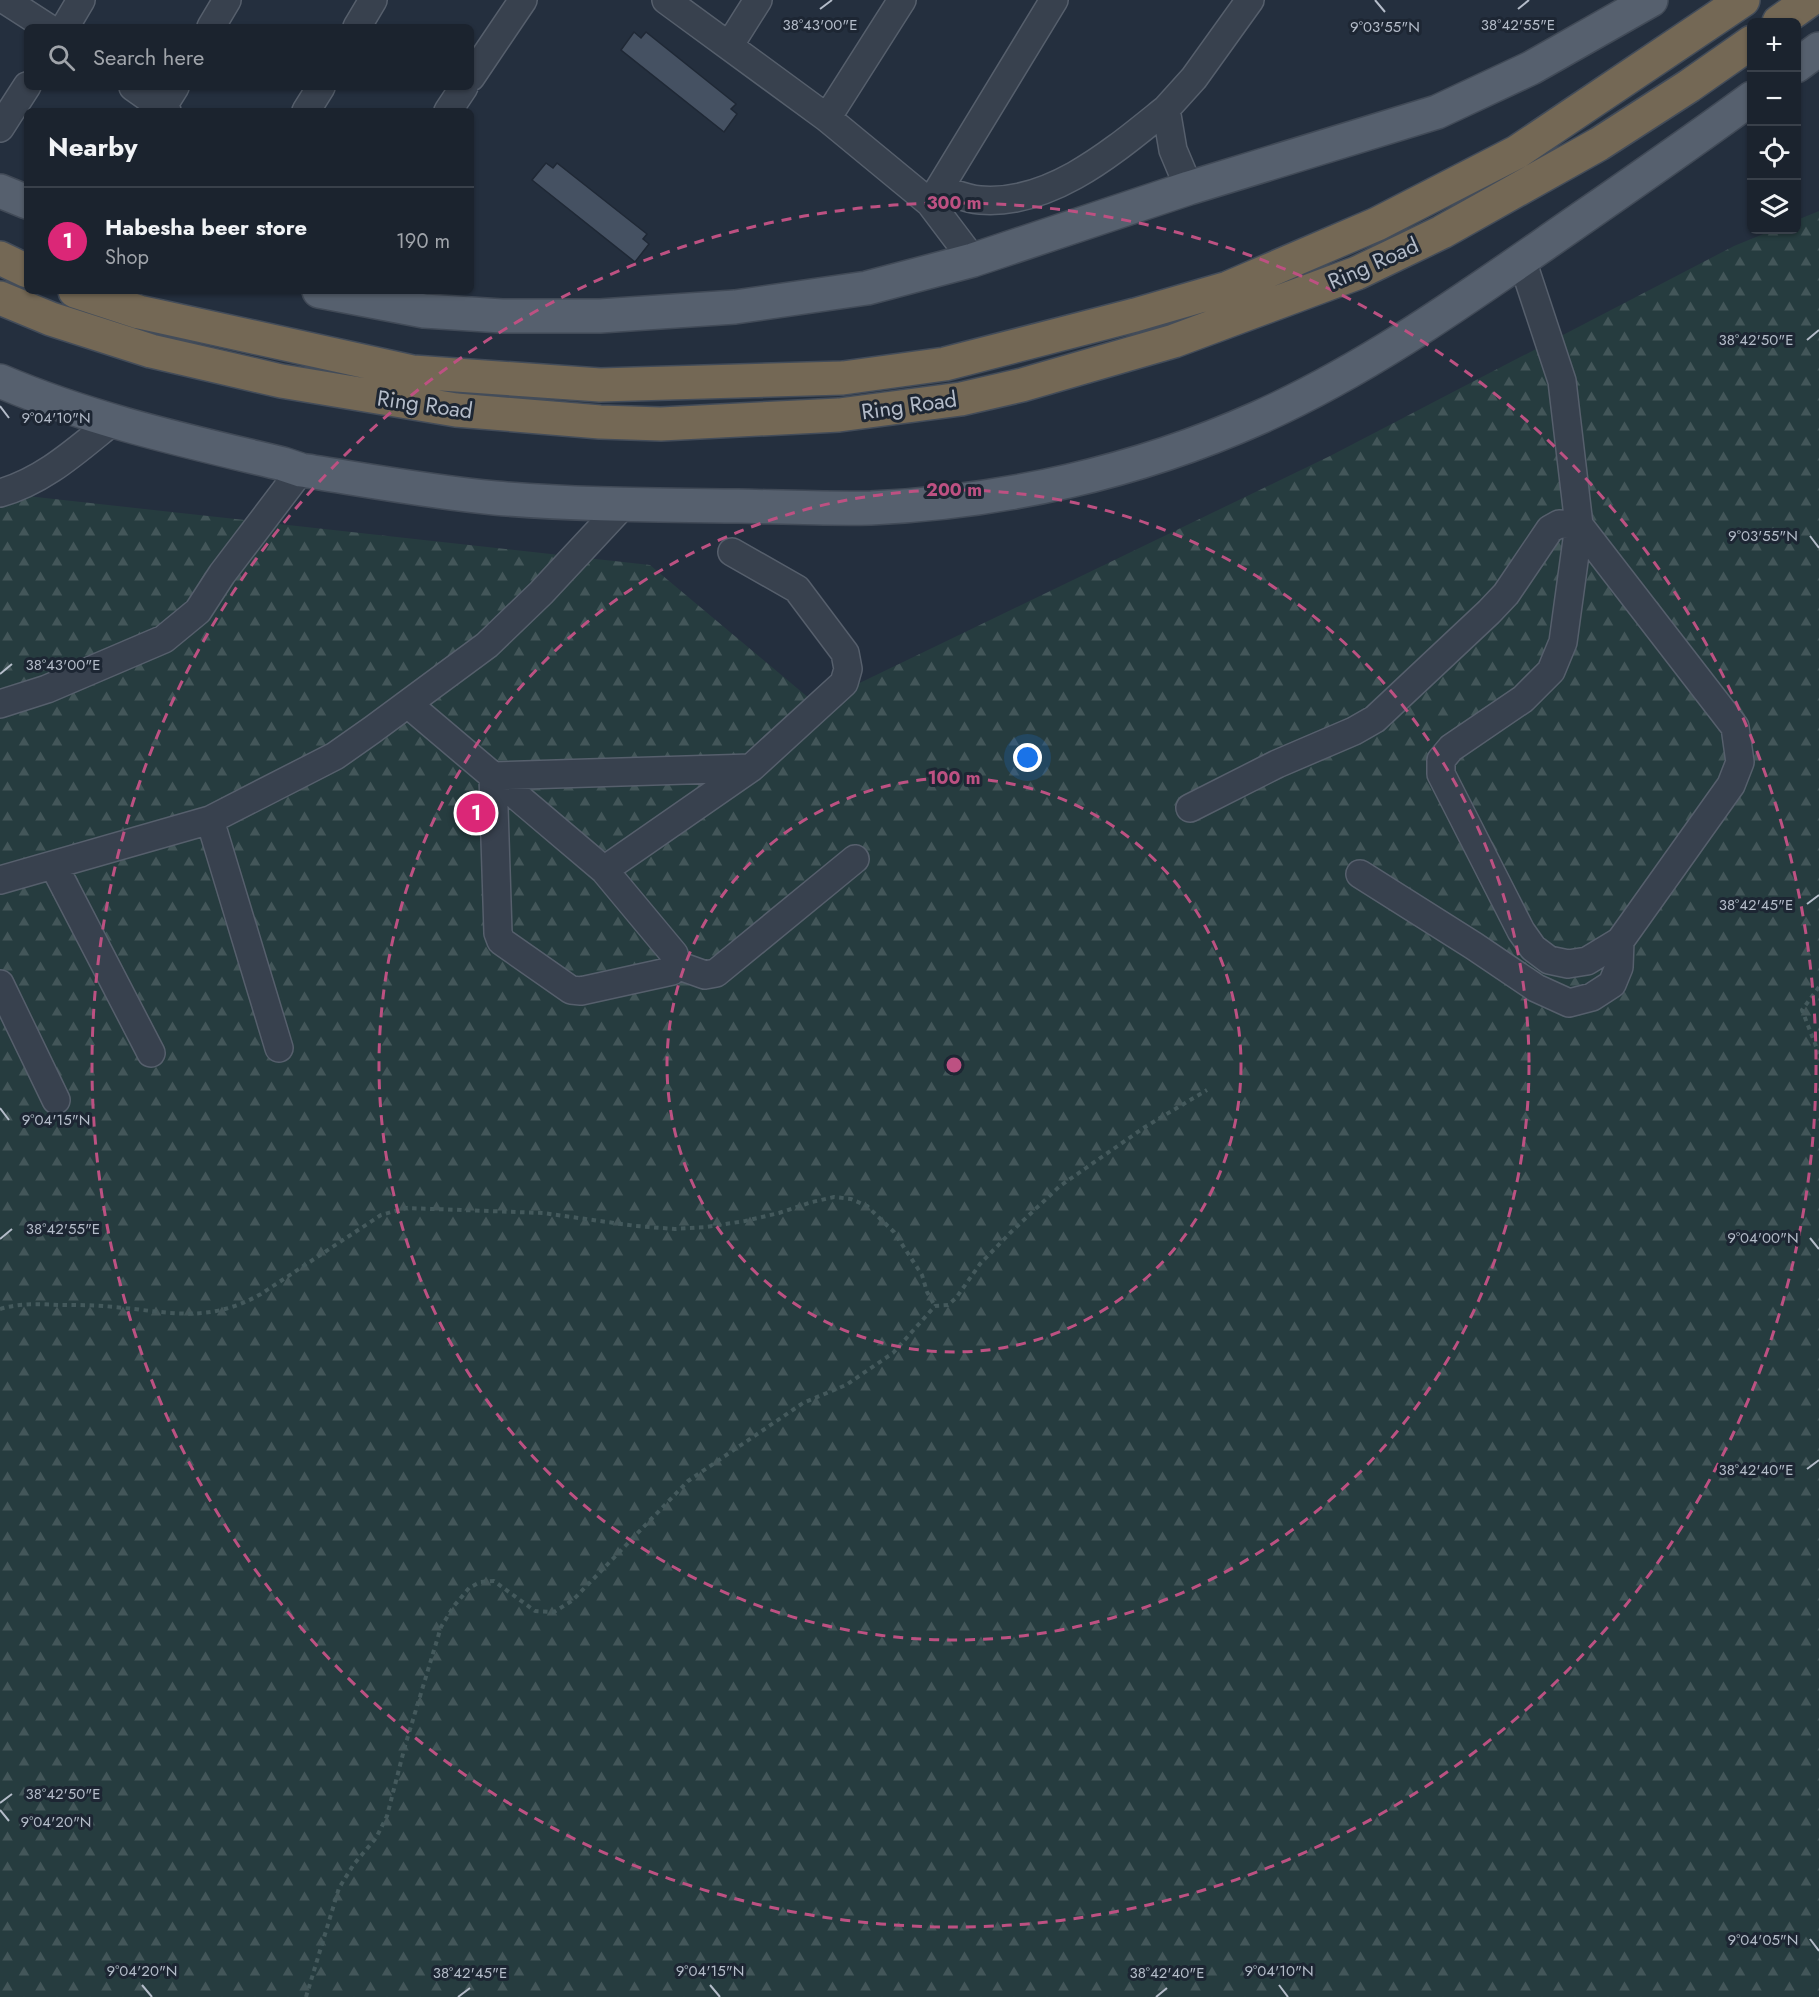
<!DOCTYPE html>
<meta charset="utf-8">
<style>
:root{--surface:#1b232e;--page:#242b36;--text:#f1f3f6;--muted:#a0a4aa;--line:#39404a;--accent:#db2777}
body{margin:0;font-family:Jost,sans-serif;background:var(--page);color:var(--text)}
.controls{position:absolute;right:18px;top:18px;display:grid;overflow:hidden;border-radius:9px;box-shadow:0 2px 4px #0004}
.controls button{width:54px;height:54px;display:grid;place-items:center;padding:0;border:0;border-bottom:2px solid var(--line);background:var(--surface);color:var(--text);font:30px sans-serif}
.you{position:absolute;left:1028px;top:758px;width:21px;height:21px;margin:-15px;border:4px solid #fff;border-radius:50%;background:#1a73e8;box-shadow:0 0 0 9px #1a73e833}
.badge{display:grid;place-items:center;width:39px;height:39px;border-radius:50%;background:var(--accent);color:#fff;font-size:20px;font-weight:700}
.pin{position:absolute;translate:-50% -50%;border:3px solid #fff;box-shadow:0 2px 6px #0006}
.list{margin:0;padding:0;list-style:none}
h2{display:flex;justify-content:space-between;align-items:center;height:78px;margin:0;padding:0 24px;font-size:26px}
h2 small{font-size:20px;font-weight:400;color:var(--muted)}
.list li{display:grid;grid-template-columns:39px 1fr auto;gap:18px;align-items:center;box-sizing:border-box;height:108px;padding:0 24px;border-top:2px solid var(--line)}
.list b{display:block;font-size:22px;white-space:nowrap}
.list p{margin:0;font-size:20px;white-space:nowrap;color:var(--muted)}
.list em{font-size:20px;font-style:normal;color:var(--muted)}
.icon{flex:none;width:33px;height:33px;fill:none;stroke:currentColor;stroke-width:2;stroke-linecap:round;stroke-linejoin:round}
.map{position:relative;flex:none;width:1819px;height:1997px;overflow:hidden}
.search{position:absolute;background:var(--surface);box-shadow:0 2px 4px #0004;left:24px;top:24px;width:450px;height:66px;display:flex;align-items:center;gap:15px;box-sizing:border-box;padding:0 21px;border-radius:9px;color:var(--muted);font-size:22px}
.panel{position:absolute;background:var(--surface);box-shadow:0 2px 4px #0004;left:24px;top:108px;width:450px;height:186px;border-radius:9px}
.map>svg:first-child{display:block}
</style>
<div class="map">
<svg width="1819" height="1997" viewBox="0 0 1819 1997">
<defs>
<pattern id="forest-firs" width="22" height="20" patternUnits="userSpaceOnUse" patternTransform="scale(1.5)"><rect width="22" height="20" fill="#263c3f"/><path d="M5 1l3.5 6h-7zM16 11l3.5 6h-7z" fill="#435659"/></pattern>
</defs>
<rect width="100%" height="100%" fill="#242f3e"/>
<path fill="url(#forest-firs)" d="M1819,211V1997H0V493L650,565L816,704L1330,456L1734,246L1773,230H1796L1797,220Z"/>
<path fill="#455162" stroke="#1f2835" stroke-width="1.5" d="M634,32L641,38L646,32L736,104L731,109L737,114L724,132L621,50Z
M546,163L553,168L557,163L647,234L643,239L649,244L635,262L532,180Z"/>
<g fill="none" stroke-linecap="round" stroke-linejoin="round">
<defs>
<path id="minor" d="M5,0L47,27
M666,0L827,118L930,203L973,260
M65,27L81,0
M211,27L227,0
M357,27L373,0
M729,46L758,0
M471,77L523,0
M133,87L167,111
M160,111L175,87
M306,111L321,87
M448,111L464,87
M827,118L902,0
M0,128L27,86
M1189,188L1173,150L1166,109L1194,78L1250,0
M940,189C953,193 967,199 980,200C1051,206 1115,150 1166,109
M931,202L1054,0
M0,493C44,481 78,449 113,421
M0,704L47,689L164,639L198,611L222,574L301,470
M408,704L604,870L674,954L677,965L672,971L581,991L571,990L501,941L498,933L493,776L751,768
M1190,808L1277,764L1354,731L1375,719L1489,612L1506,594L1550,529L1559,524L1579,525L1735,727L1740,762L1731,785L1620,941L1587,961L1568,964L1549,960L1533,948L1521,931L1441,774V760L1451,748L1523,699L1551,671L1563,642L1579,525L1562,381L1522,260
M210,820L279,1048
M54,866L151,1053
M604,870L751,768L844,683L848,669L845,653L797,589L732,552
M1360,874L1474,946L1536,988L1569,1003L1592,997L1612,984L1619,967L1620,941
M0,880L210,820L335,756L372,730L487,645L541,593L623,505
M677,965L705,975L716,973L855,859
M0,984L56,1100"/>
<path id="major" d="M1796,66L1819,49
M0,191L27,202
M319,291L424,311L502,316H600L735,307L867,288L973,260L1189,188L1437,112L1531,68L1651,0
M0,381C91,420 187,441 283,464L301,470C365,480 430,492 495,498C575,505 657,505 738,506C782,507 827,509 871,508C1004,502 1137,472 1258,418C1361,372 1454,307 1546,243C1615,195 1684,148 1752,98"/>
<path id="highway" d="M1779,22L1810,0
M0,258L27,271
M75,291L139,312L413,372L600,385L843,378L945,364L1135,315L1228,288L1377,224L1517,152L1743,0
M0,298L51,319L151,351L281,381L456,410L600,422L661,424L839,415L961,399L1022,385L1174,341L1357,273L1442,232L1599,144L1689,86L1752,42"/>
</defs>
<use href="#minor" stroke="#565f6c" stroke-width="30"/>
<use href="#major" stroke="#414a57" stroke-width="36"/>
<use href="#highway" stroke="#434c59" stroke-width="36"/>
<path stroke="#44595c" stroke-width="4" stroke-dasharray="4.5 4.5" stroke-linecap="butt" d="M1819,987L1802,1010L1819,1054
M0,1309C20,1303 39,1304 59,1305C77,1305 96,1305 114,1307C172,1312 207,1324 261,1294L381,1215L406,1208L543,1213L636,1226L675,1229L706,1227L745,1221L779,1213L812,1202L834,1197L851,1199L867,1206L894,1232L922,1275L927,1292L935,1306
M306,1997L339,1888L354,1864L376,1838L387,1816L405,1746L441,1627L454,1606L469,1588L480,1582L494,1581L535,1611L554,1612L573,1600L688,1481L803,1403L846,1385L893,1353L935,1306L948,1305L956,1298L980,1264L1010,1233L1060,1186L1145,1127L1207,1090"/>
<use href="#minor" stroke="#38414e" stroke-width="27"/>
<use href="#major" stroke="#56606e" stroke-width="33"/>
<use href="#highway" stroke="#746855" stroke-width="33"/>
</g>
<path fill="none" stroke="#b4bcc9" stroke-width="2" d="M1375,0L1385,12M820,9L832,0M1518,9L1529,0M1807,340L1819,330M0,406L9,418M1810,536L1819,548M0,674L12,664M1807,904L1819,895M0,1108L9,1120M1810,1238L1819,1249M0,1239L12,1229M1807,1469L1819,1460M0,1803L12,1794M0,1810L9,1821M1810,1939L1819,1951M142,1985L152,1997M710,1985L720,1997M1279,1985L1288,1997M458,1997L470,1988M1156,1997L1167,1988"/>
<g fill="none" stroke="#bd5182" stroke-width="3" stroke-dasharray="10 8">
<circle cx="954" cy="1065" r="287"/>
<circle cx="954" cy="1065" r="575"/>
<circle cx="954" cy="1065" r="862"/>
</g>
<g text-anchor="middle" stroke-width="6" stroke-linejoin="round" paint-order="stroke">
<g font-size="22" fill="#b4bcc9" stroke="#1d2633">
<text transform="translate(1373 263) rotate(-24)" y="8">Ring Road</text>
<text transform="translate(425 404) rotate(8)" y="8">Ring Road</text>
<text transform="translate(909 405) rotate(-8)" y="8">Ring Road</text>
</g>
</g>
<g font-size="15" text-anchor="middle" fill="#b4bcc9" stroke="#1d2633" stroke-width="6" stroke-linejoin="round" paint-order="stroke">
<text x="820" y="30">38°43'00"E</text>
<text x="1518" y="30">38°42'55"E</text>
<text x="1385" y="32">9°03'55"N</text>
<text x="1756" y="345">38°42'50"E</text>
<text x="56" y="423">9°04'10"N</text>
<text x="1763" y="541">9°03'55"N</text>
<text x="63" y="670">38°43'00"E</text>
<text x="1756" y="910">38°42'45"E</text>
<text x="56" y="1125">9°04'15"N</text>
<text x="63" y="1234">38°42'55"E</text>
<text x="1763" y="1243">9°04'00"N</text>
<text x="1756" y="1475">38°42'40"E</text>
<text x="63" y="1799">38°42'50"E</text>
<text x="56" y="1827">9°04'20"N</text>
<text x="1763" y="1945">9°04'05"N</text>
<text x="142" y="1976">9°04'20"N</text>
<text x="710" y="1976">9°04'15"N</text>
<text x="1279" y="1976">9°04'10"N</text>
<text x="470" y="1978">38°42'45"E</text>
<text x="1167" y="1978">38°42'40"E</text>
</g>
<circle cx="954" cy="1065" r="9" fill="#bd5182" stroke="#1d2633" stroke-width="3"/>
<g font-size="18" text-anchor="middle" font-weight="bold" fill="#bd5182" stroke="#1d2633" stroke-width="6" stroke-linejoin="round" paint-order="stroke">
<text x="954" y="209">300 m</text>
<text x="954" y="496">200 m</text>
<text x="954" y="784">100 m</text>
</g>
</svg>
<div class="controls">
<button>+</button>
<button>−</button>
<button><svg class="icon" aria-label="locate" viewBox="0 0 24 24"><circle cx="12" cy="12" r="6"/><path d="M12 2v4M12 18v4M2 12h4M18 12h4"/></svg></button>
<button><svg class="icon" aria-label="layers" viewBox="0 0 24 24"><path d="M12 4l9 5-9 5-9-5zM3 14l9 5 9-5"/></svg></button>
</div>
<div class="you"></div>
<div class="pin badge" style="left:476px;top:813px">1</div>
<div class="search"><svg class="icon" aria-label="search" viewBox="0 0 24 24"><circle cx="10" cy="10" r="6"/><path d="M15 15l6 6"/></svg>Search here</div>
<section class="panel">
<h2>Nearby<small></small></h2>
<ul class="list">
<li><span class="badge">1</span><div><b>Habesha beer store</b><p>Shop</p></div><em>190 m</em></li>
</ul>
</section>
</div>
